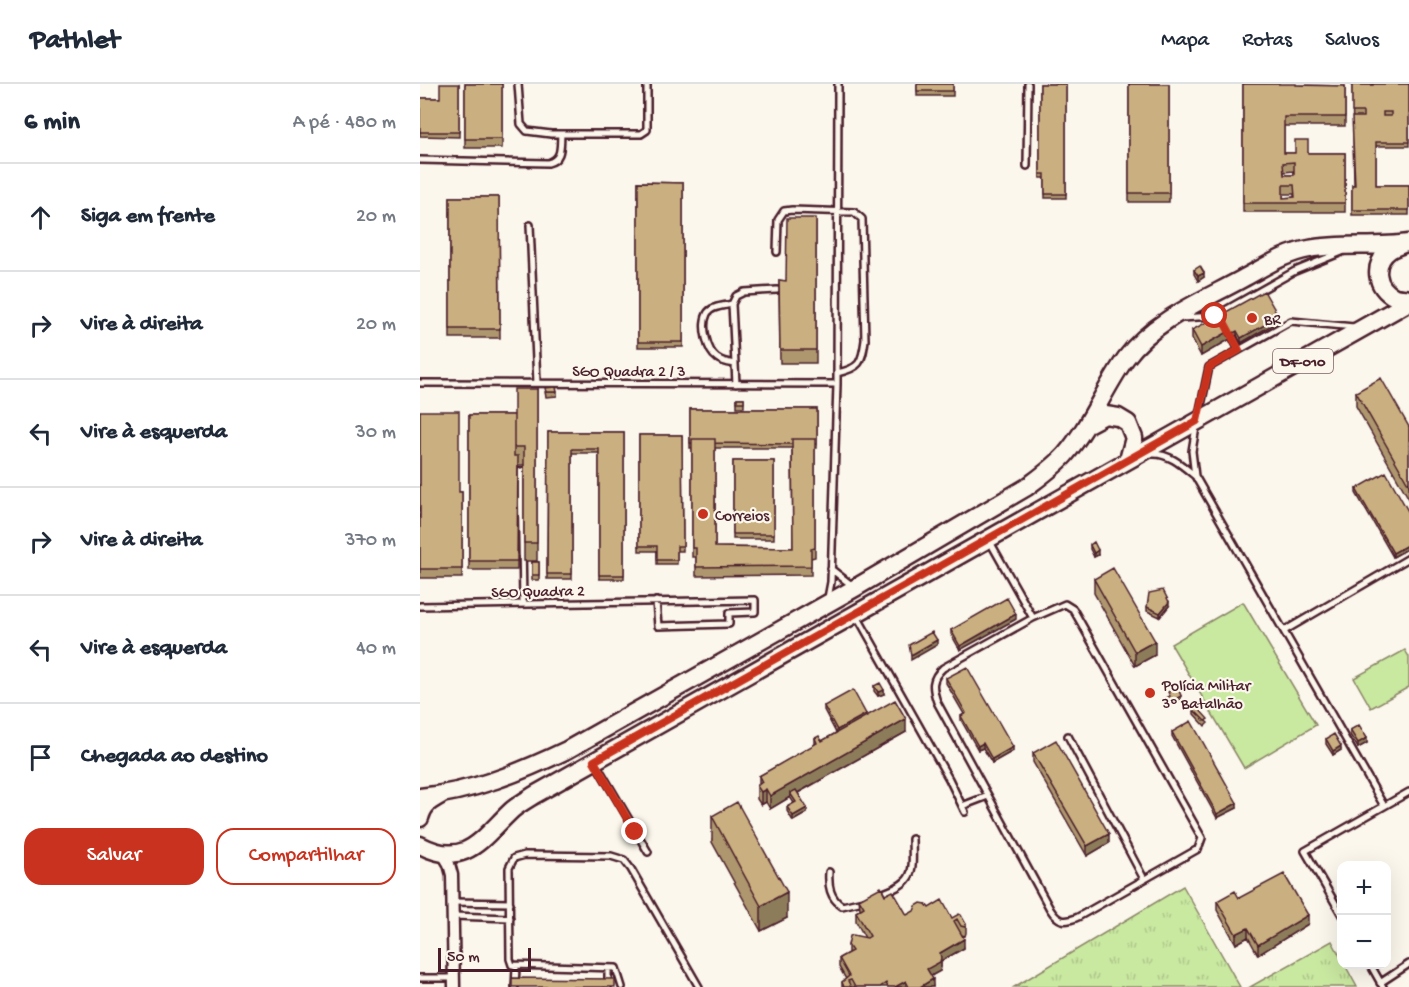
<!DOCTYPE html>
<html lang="pt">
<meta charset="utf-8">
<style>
:root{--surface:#fff;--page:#f6f6f7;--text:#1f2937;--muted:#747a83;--line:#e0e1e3;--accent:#c8321e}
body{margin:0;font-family:"Gochi Hand",sans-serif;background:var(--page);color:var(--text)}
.controls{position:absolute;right:18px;bottom:18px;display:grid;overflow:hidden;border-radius:12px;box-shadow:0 6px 24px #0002}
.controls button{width:54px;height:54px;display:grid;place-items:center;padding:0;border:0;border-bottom:2px solid var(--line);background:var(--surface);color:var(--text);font:30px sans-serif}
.scale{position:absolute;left:18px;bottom:15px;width:93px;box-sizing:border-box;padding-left:6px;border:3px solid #4a1f2b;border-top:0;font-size:16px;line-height:21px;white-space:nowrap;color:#4a1f2b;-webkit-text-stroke:4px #fbf7ec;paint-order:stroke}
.stop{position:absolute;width:18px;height:18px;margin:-14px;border:4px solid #c8321e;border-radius:50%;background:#fff}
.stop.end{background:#c8321e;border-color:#fff;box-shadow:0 2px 6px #0008}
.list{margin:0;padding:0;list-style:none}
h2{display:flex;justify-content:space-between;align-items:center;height:78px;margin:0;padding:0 24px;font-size:26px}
h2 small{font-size:20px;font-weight:400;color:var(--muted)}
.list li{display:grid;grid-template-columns:39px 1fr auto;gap:18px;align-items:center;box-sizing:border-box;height:108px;padding:0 24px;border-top:2px solid var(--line)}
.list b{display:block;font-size:22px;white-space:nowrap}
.list em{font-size:20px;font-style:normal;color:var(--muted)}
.actions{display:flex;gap:12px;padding:18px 24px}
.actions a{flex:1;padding:14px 0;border:2px solid var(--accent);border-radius:18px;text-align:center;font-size:21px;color:var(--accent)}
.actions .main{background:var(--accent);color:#fff}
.icon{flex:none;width:33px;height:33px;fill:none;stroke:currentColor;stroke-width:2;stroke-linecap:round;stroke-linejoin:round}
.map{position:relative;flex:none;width:989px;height:903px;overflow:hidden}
header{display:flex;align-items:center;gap:36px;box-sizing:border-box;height:84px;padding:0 30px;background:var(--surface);border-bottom:2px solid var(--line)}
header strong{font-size:28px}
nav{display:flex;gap:33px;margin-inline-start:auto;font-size:21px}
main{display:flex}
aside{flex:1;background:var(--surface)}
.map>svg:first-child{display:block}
</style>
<header>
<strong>Pathlet</strong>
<nav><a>Mapa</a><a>Rotas</a><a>Salvos</a></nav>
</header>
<main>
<aside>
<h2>6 min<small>A pé · 480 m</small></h2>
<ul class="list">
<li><svg class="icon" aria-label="ahead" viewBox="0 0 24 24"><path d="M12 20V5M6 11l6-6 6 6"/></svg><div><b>Siga em frente</b></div><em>20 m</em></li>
<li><svg class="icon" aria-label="right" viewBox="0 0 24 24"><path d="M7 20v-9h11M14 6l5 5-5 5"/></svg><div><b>Vire à direita</b></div><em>20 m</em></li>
<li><svg class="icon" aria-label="left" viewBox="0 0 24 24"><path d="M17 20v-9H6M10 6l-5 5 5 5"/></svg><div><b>Vire à esquerda</b></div><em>30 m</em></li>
<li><svg class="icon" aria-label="right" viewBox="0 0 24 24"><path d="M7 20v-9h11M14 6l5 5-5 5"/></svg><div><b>Vire à direita</b></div><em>370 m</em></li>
<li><svg class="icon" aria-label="left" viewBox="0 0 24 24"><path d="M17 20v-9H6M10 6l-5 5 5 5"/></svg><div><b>Vire à esquerda</b></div><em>40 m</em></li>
<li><svg class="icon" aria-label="arrive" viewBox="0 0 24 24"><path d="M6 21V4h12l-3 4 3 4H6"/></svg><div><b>Chegada ao destino</b></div></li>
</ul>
<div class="actions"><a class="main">Salvar</a><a>Compartilhar</a></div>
</aside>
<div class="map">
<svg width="989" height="903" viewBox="0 0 989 903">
<defs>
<pattern id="grass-tufts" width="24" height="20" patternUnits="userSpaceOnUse" patternTransform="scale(1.5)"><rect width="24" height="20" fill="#c9e8a0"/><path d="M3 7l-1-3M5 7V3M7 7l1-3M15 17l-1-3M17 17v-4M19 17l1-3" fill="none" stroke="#aec78a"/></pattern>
</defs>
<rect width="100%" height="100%" fill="#fbf7ec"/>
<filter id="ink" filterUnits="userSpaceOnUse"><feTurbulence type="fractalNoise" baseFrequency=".0167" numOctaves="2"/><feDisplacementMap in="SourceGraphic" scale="12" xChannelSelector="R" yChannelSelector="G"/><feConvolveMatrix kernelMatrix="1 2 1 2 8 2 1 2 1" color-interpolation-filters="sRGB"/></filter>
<g filter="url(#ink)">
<path fill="url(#grass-tufts)" stroke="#8a8466" stroke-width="1.5" d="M763,802L820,903H594Z
M912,857L921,874L922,880L925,881L937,903H830Z"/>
<path fill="#c9e8a0" stroke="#8a8466" stroke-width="1.5" d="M823,518L896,641L824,684L751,560Z
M985,566L989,573V603L951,624L934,594Z"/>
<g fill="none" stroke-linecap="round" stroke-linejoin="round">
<defs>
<path id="service" d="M98,0L101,40L107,47L131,50H221L227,46V0
M0,76L128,79C143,75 140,62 141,50
M607,82L608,0
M110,141L117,299
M357,168L358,136L364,127L372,126L434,128L442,135L445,256C442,279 440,284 417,289
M312,220C304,222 291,222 287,230C281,242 287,267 297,274C302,278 309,279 315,280
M761,234L795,232L875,187L922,168
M811,250L819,266
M0,299L417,300
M316,300L312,220L316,212L324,208L357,206
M779,331L789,283L871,237L934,243
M732,370C749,369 763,382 775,392L964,722
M101,387L103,520
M775,392L772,367L776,343
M569,456L613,534
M411,485L434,503
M408,514L411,498L417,300L418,0
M645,520L653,525L782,754L778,765L658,833C645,839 638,838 630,825L517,618C512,603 511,595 523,584L613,534Z
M0,522L335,516V528L309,529V540L238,542L236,517
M437,532L529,695L545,728
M864,547L989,474
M648,652L724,795
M175,678L228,768
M542,722L568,712
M409,788C408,802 410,814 422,822L443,817
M458,811C495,798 493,792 492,755
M33,818L90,819
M922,831L885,767L989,708
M33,832L90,834
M950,880L963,903
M0,894H34
M960,899L989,880
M95,903L96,883
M188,903V884
M202,903L196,884L92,881L90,875L89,784L94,774L105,771L191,772L204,776L211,785L279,903"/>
<path id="minor" d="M23,770L29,780L32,791L34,903"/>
<path id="primary" d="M983,160C979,162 973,164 970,166C952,179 955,204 975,213C979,214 985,214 989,215
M668,340L685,331L698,333L708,339L714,354L708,376
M0,713C52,708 101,688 147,666L435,504L607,403C620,393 634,383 645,371C670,342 684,305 706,274C734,236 782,217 822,195C843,184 865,169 889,165C922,159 956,164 989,159
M0,734C3,721 10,717 21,711
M0,761C46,785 61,755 92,726C99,720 108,715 116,710L989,218"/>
</defs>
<use href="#service" stroke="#4a1f2b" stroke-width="10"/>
<use href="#minor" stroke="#4a1f2b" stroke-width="15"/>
<use href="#primary" stroke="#4a1f2b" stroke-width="21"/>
<use href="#service" stroke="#fbf7ec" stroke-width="5"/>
<use href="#minor" stroke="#fbf7ec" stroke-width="10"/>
<use href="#primary" stroke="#fbf7ec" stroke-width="16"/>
</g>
<path fill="#ae976e" stroke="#4a1f2b" stroke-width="1.5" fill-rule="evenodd" d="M39,0V53L0,52V14H20Z
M45,0H82V64H45Z
M497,0H533V12H497Z
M620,0H646V114H625V94H620Z
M709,0H749V118H709Z
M823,0L925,2V42H864V69H925V128H823ZM874,87V91H864V88ZM863,110H874V113L863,114Z
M932,0H989V62H956V101H989V131H932V101H934Z
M218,98L263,99V263H218Z
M30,113H79L80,254H30Z
M396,134V279H360L359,196L366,197Z
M774,186L784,193L778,197L774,190Z
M806,228L859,237L821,259L817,251L781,272L772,255V246L800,235L806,232Z
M117,305V477H104V381H98L97,486H49V331H94Z
M125,308H137V312L126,313Z
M936,308L989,343V415L936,322Z
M317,314H324V323H317Z
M270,325H397V364H395V473L391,474V491L276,492V473H272V364H270ZM295,364H372L373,464L295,463Z
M0,327L39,408H42V494H0Z
M128,348H204V495H179V369H152V495H127Z
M219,351H262L263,467H257V480H237V467H219Z
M313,377H354V455H313Z
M936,405L989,429V464L973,473L936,409Z
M670,461L678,471L674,473L670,465Z
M112,478H119V496H112Z
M674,495L735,571L715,582L674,509Z
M749,522L740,533L727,527V523Z
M596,535L540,566L531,550V546Z
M526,594L593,667L572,679L563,664L558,666L541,636V632L544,630L526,599Z
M454,602L464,610L458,612L454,607Z
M404,622L446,632L486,648L378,709L387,729L373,737L367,727V723L374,719L370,713L350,725L346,718L341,721L337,715V702L339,700V692L395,661V654L402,657L416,649L404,626Z
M774,626L788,639L785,642L774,630Z
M930,646L947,659L938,664L930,651Z
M752,648L817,724L797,734L752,652Z
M906,655L921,666L913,671L906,660Z
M613,669L689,759L667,772L613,678Z
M292,732L367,834L341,847L292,758Z
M465,811L487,831L509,824L546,840V849L545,852L541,851L544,864L521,877V883L520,887L511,892L513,903H422V898L426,895L419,883V874L428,869V861L445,854L436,837V828L440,825L439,815Z
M819,814L888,840L838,871L828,853L816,860L797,826V817Z"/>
<path fill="#8d7b5a" stroke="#4a1f2b" stroke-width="1.5" d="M784,189V193L778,197V192Z
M859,233V237L821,259V254Z
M817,247V251L781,272V263L808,248Z
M989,460V464L973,473V469Z
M678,466V471L674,473V469Z
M749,518V522L740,533V529Z
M596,530V535L540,566V562Z
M517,556V561L491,576V571Z
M735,557V571L715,582V568Z
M464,606V610L458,612V608Z
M761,612V616L750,622V618Z
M446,630V634L417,650V646Z
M486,635V648L372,712L370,709V713L350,725V712Z
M947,654V659L938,664V659Z
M563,659V664L558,666V662Z
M921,662V666L913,671V667Z
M593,663V667L572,679V675Z
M346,705V718L341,721V708Z
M817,719V724L797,734V730Z
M387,724V729L373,737V732Z
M689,750V759L667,772V762Z
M367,808V834L341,847V822Z
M888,831V840L838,871V861Z
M828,844V853L816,860V850Z
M544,855V864L521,877V883L520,887L507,894V885L520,869Z
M513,895V903H500Z
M486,897V903H475Z"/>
<path fill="#cab080" stroke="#4a1f2b" stroke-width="1.5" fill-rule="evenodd" d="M20,0H39V48H0V14H20Z
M45,0H82V55H45Z
M497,0H533V7H497Z
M620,0H646V110H625V90H620Z
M709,0H749V109H709Z
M823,0H876V1L925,2V33H864V69H875V56H888V69H925V119H823ZM874,78V91H864L863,79ZM863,101H874L875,113L863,114Z
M953,0H989V58H956V101H989V126H932V101H935L932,33H943V28H932V1H953ZM963,28H971V32H963Z
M218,98L263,99V258H218Z
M30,113H79L80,245H30Z
M367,134H396V266H360L359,196L366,197Z
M780,182L784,189L778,192L774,186Z
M844,207L859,233L821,254L817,247L808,252V248L800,235L808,231L806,228Z
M798,232L808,248L781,263L772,246Z
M961,294L989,343V401L936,308Z
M136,303L137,308H126L125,304Z
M94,305H117V459H104V363H94Z
M317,314H324V318H317Z
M270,325H397V360H395V355H372V360L295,359V355H272V359H270Z
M0,327H39V408H42V485H0Z
M49,331H94V372H98L97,477H49Z
M128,348H204V491H179V365H152V490H127Z
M219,351H262L263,462H257V476H237V462H219Z
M272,355H295V463L373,464L372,355H395V464L391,465V482L276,483V464H272Z
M313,377H354V450H313Z
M966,388L989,429V460L973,469L936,405Z
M674,458L678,466L674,469L670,461Z
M112,478H119V491H112Z
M693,484L735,557L715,568L674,495Z
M743,506L749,518L740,529L727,523L729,509Z
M587,514L596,530L540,562L531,546Z
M512,548L517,556L491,571L489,561Z
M547,583L593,663L572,675L563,659L558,662L541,632L546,629L526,594Z
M460,599L464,606L458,608L454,602Z
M758,603L761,612L750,618L747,613L750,612L748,608Z
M433,606L446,630L417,646L404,622Z
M475,616L486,635L350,712L346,705L341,708L337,702L342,698L339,692L397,659L395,654L399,652L402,657Z
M777,623L788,635L785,637L774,626Z
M771,637L817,719L797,730L752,648Z
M939,641L947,654L938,659L930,646Z
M914,650L921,662L913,667L906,655Z
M636,656L689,750L667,762L613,669Z
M376,706L387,724L373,732L367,723L376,718L370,709Z
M317,718L367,808L341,822L292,732Z
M864,790L888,831L838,861L828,844L816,850L797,817L815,807L819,814Z
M461,803L465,811L473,807L487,831L494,827L496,822L501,819L506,820L509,824L522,816L532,834L539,830L541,831L546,840L545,843L541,842L537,835L534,837L544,855L520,869L521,874L520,878L507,885L513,895L500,903H489L486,897L475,903H468L466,899L460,903H435L431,896L428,897L431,903H424L422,898L429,892L419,874L432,867L428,861L430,852L433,851L447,854L450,852L436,828L444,823L439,815Z
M92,894L195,895V903H92Z"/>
</g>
<g fill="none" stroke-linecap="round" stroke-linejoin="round" filter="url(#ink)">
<path stroke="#c8321e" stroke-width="8" d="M215,748L174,677L777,337L789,283L819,266L800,230L795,232"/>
</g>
<g fill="#c8321e" stroke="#fbf7ec" stroke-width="2">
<circle cx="832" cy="234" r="6"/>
<circle cx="283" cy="430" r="6"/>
<circle cx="730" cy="609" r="6"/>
</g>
<g text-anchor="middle" stroke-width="4.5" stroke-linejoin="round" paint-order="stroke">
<rect fill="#fbf7ec" stroke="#7f6065" stroke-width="1.5" x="853" y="265" width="60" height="24" rx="4.5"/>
<g font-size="15" font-weight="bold" fill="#4a1f2b">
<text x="883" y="282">DF-010</text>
</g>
<g font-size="16" fill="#4a1f2b" stroke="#fbf7ec" text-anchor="start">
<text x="844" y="240">BR</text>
<text x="295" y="436">Correios</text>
<text x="742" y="606">Polícia Militar<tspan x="742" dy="18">3º Batalhão</tspan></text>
</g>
<g font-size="16" fill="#4a1f2b" stroke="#fbf7ec">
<text x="209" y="292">SGO Quadra 2 / 3</text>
<text transform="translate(118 506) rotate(-1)" y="6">SGO Quadra 2</text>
</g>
</g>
</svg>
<div class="controls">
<button>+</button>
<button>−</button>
</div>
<div class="scale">50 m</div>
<div class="stop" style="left:795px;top:232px"></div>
<div class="stop end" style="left:215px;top:748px"></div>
</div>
</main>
